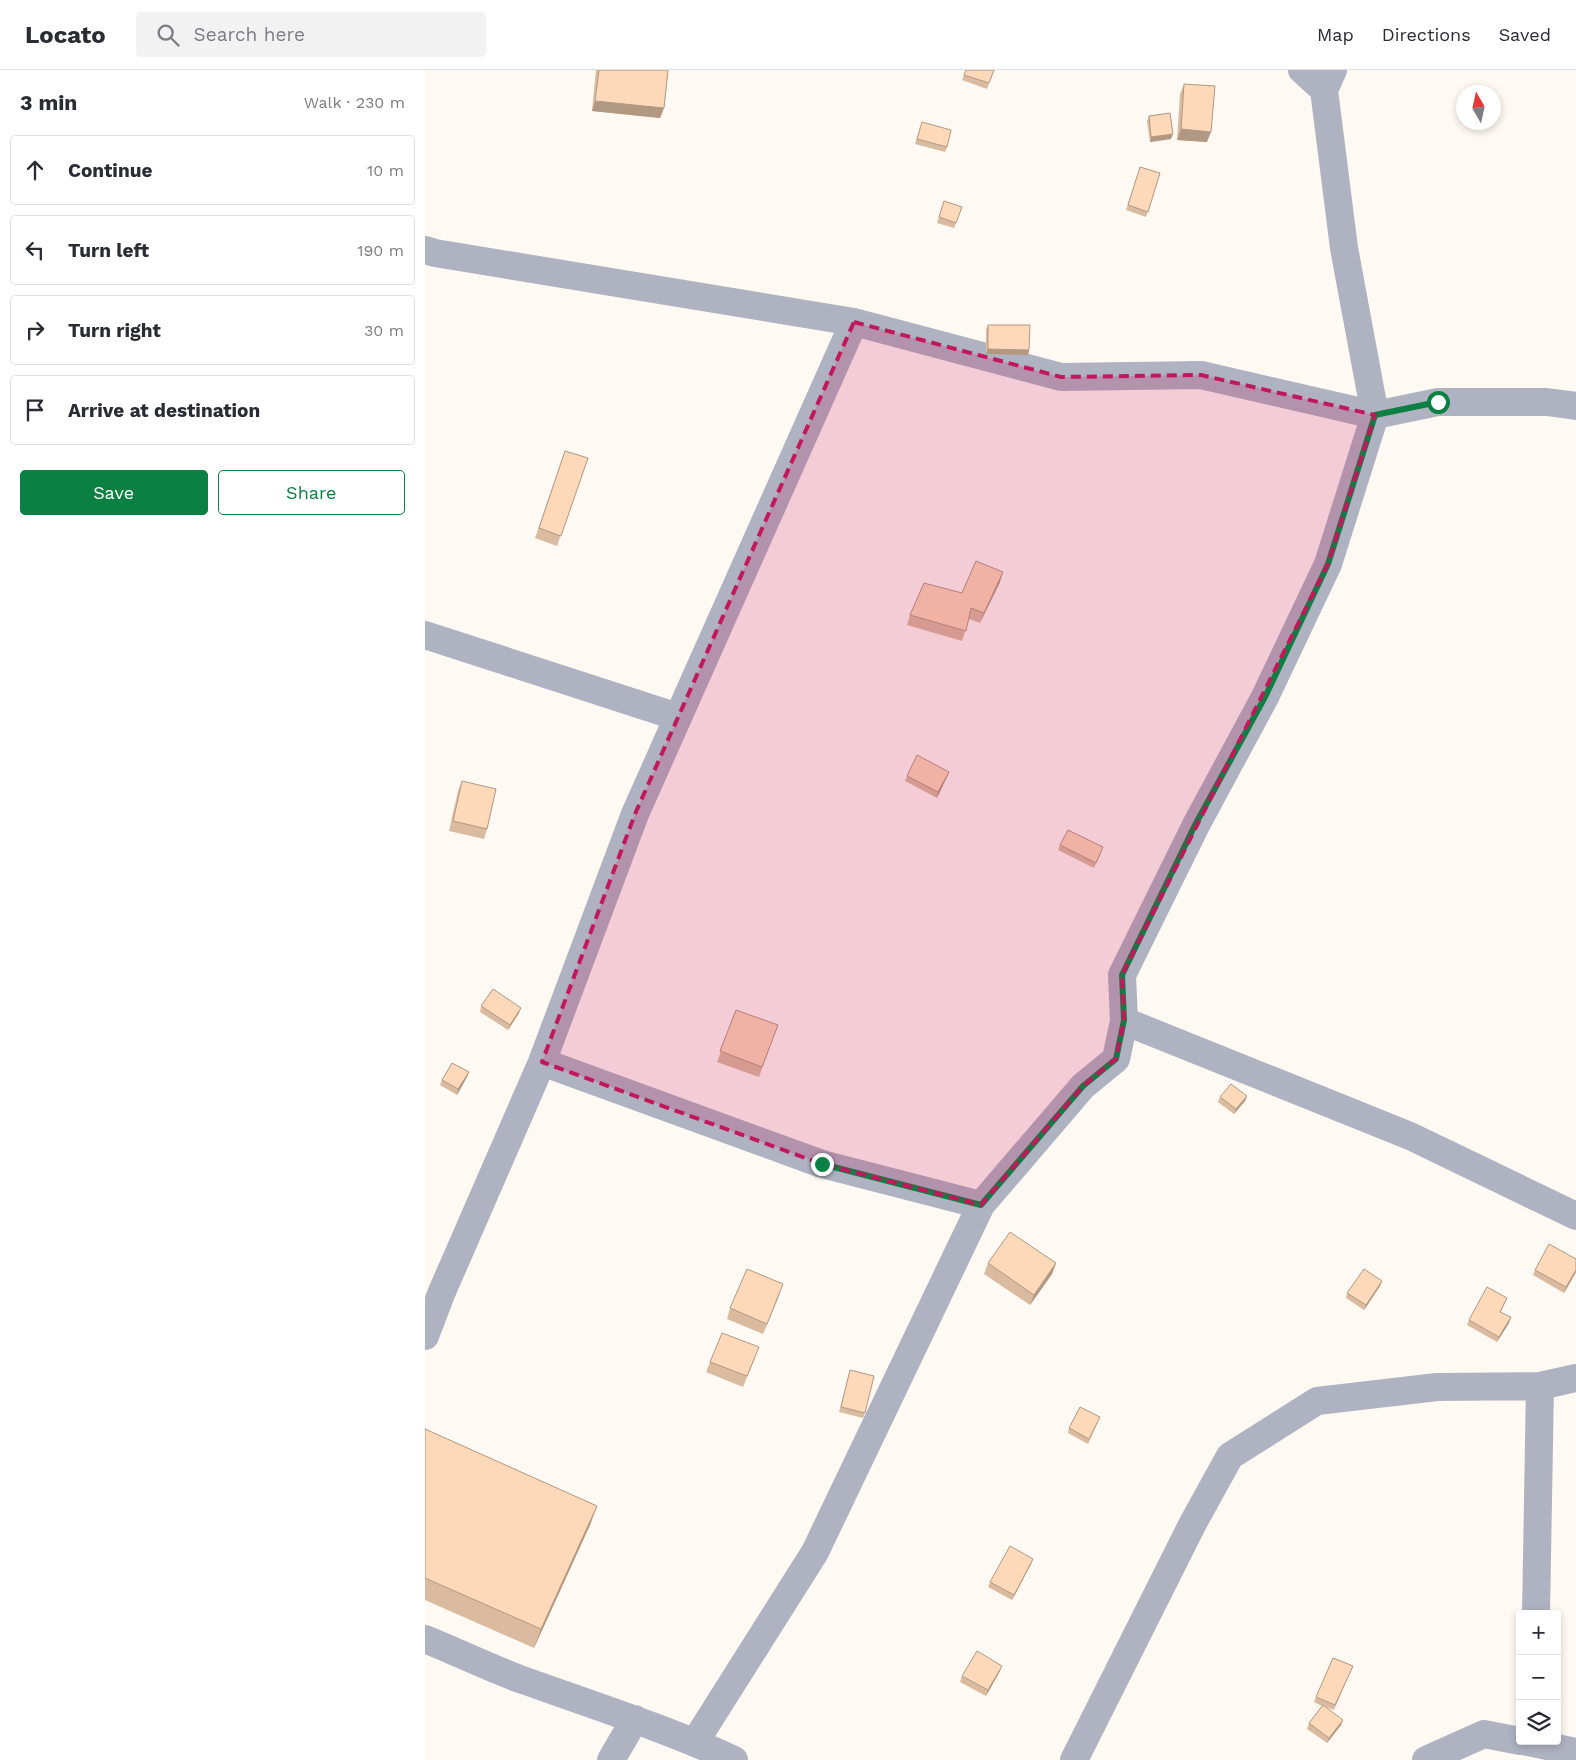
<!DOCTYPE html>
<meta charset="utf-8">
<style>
:root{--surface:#fff;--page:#f2f2f3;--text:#2b2b33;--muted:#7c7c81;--line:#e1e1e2;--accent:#0b8043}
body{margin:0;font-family:"Work Sans",sans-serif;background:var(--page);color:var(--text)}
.controls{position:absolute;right:15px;bottom:15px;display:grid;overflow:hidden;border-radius:5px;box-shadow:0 2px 8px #0003}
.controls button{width:45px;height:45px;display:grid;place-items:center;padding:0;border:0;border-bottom:1px solid var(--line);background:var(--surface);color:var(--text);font:25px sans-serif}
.compass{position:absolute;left:1031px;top:15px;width:45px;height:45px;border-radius:50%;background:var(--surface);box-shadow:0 2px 8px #0003;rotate:351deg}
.stop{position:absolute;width:15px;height:15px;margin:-11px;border:4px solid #0b8043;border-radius:50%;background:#fff}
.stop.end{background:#0b8043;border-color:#fff;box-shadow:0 1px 5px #0008}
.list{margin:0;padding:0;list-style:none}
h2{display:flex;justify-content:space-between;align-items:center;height:65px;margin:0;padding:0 20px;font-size:21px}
h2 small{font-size:16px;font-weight:400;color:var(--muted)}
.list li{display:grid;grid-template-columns:32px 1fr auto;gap:15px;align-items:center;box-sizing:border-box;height:70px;margin:0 10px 10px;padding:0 10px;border:1px solid var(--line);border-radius:5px}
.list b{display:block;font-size:19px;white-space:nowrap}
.list em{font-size:16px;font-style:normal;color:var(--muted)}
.actions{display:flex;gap:10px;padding:15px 20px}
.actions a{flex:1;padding:11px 0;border:1px solid var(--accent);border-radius:5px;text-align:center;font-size:18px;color:var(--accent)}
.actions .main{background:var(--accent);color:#fff}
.icon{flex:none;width:28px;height:28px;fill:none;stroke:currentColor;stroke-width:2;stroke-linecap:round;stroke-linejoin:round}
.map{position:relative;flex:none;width:1151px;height:1690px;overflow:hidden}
header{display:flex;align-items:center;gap:30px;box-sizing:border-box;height:70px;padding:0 25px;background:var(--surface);border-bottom:1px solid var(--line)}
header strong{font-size:24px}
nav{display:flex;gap:28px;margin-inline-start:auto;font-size:18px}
.search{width:350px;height:45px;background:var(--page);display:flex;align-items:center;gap:12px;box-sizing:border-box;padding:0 18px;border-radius:5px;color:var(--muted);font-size:19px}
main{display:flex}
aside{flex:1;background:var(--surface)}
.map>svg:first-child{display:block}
</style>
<header>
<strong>Locato</strong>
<div class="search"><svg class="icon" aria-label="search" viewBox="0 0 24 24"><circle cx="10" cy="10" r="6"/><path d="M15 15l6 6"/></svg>Search here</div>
<nav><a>Map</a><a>Directions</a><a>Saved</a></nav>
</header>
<main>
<aside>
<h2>3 min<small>Walk · 230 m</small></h2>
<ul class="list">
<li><svg class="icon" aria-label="ahead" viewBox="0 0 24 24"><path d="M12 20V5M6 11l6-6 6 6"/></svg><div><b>Continue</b></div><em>10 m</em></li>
<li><svg class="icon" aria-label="left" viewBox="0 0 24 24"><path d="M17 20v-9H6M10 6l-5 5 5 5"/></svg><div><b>Turn left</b></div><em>190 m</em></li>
<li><svg class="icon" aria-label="right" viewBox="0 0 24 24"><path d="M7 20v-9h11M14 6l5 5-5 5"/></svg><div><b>Turn right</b></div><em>30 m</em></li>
<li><svg class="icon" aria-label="arrive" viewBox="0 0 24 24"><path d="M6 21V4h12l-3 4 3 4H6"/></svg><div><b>Arrive at destination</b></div></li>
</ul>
<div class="actions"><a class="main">Save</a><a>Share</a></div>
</aside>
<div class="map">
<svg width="1151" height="1690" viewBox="0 0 1151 1690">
<rect width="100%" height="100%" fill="#fff9f4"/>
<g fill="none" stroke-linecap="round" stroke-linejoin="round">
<path stroke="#afb2c1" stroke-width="28" d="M877,0L899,20
M0,180L10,183L429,252L636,307L776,305L950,345L1013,332H1122L1151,336
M0,565L253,647
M699,951L985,1066L1151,1146
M117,992L397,1094L556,1135
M0,1266L16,1224L117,992L210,744L429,252
M1111,1544L1115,1316
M0,1569C32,1582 63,1597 95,1609C167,1635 240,1658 309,1690
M1098,1671L1151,1682
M270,1672L390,1482L556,1135L658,1016L691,989L699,951L697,905L771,755L840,627L903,494L950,345L919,178L899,20L908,0
M186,1690L210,1649
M649,1690L768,1453L805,1386L892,1331L1012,1317L1115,1316L1151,1308
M1001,1690L1059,1664L1095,1671"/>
</g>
<path fill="#dabb9f" d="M171,0H243L239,38L235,48L167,41Z
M541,0H569L562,19L537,10Z
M759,14L782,72L752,70L755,24Z
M724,46L746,69L725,72L722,51Z
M497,52L522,77L520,82L490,74Z
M715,97L735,103L721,147L701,140Z
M519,131L537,137L529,158L512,153Z
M563,255L604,280L603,285L561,284V260Z
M140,381L163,388L132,476L110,468Z
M575,512L555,553L544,549L537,571L482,555L485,545L537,523Z
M524,702L512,728L480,711L482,706Z
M37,711L62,759L59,769L24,761L33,721Z
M635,775L676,783L669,798L633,780Z
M56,936L94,943L83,960L55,942Z
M311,940L353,955L334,1007L292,992Z
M44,1002L42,1007L32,1025L15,1015L17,1010Z
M822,1026L820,1031L809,1044L793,1032L795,1027Z
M563,1193H631L627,1204L605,1235L559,1204Z
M1110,1200L1151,1202L1139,1223L1108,1205Z
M955,1216L939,1240L921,1228L922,1223Z
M355,1224L338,1264L302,1249L305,1238Z
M1082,1228L1076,1242L1084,1253L1072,1272L1042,1255L1044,1250Z
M330,1288L318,1317L281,1302L285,1292Z
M425,1300L440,1343L438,1348L414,1342Z
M673,1352L663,1374L643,1363L644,1358Z
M0,1359L172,1436L165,1455L109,1578L0,1530Z
M606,1494L587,1530L563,1517L565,1512Z
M928,1596L909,1640L898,1636L916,1655L902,1673L882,1659L884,1653L897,1636L889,1632L891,1627Z
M575,1601L561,1626L535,1612L537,1606Z"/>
<path fill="#b19882" d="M170,31L239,38L235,48L167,41Z
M756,59L786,62L782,72L752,70Z
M748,64L746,69L725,72L726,67Z
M563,279L604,280L603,285L561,284Z
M578,502L575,512L555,553L559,543Z
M524,702L522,707L512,728L513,722Z
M96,938L94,943L83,960L85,955Z
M44,1002L42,1007L32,1025L33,1019Z
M822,1026L820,1031L809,1044L811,1039Z
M631,1193L627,1204L605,1235L609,1225Z
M1151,1200V1202L1139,1223L1141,1217Z
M957,1211L955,1216L939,1240L941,1235Z
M1086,1247L1084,1253L1072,1272L1074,1267Z
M172,1436L165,1455L109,1578L116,1559Z
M608,1489L606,1494L587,1530L589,1525Z
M577,1596L575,1601L561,1626L563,1620Z
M918,1650L916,1655L902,1673L904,1668Z"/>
<path fill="#fdd9b9" stroke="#b19882" d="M174,0H243L239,38L170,31Z
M541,0H569L564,13L539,5Z
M759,14L790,16L786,62L756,59Z
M745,43L748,64L726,67L724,46Z
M497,52L526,60L522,77L492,69Z
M715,97L735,103L723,142L703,135Z
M519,131L537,137L531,153L514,147Z
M563,255H605L604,280L563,279Z
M140,381L163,388L136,466L114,458Z
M551,491L578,502L559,543L546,538L541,561L485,545L499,513L537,523Z
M492,685L524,702L513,722L482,706Z
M37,711L71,719L62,759L28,751Z
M643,760L678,777L671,793L635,775Z
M68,919L96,938L85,955L56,936Z
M311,940L353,955L337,997L295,981Z
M27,993L44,1002L33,1019L17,1010Z
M806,1014L822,1026L811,1039L795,1027Z
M585,1162L631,1193L609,1225L563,1193Z
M1124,1174L1151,1189V1200L1141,1217L1110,1200Z
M322,1199L358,1214L342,1254L305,1238Z
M939,1199L957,1211L941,1235L922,1223Z
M1062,1217L1082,1228L1075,1242L1086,1247L1074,1267L1044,1250Z
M297,1263L334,1277L322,1306L285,1292Z
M425,1300L449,1306L440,1343L416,1337Z
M655,1337L675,1347L664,1369L644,1358Z
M0,1359L172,1436L116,1559L0,1508Z
M585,1476L608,1489L589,1525L565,1512Z
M552,1581L577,1596L563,1620L537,1606Z
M908,1588L928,1596L910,1635L891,1627Z
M898,1635L918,1650L904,1668L884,1653Z"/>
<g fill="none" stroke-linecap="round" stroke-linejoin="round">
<path stroke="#0b8043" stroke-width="6" d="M397,1094L556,1135L658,1016L691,989L699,950L697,905L770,755L840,627L903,494L950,345L1013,332"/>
</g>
<path fill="#c2185b" fill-opacity="0.2" stroke="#c2185b" stroke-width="4" stroke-dasharray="10 6" stroke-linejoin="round" d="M429,252L636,307L776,305L950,345L903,494L697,905L699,951L691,989L658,1016L556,1135L397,1094L117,992L210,744Z"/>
</svg>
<div class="controls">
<button>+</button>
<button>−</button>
<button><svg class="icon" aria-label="layers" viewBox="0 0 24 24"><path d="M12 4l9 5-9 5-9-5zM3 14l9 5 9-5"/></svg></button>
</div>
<svg class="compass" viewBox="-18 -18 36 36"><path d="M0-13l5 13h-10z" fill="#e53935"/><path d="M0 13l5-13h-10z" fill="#7c7c81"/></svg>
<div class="stop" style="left:1013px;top:332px"></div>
<div class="stop end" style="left:397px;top:1094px"></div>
</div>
</main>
